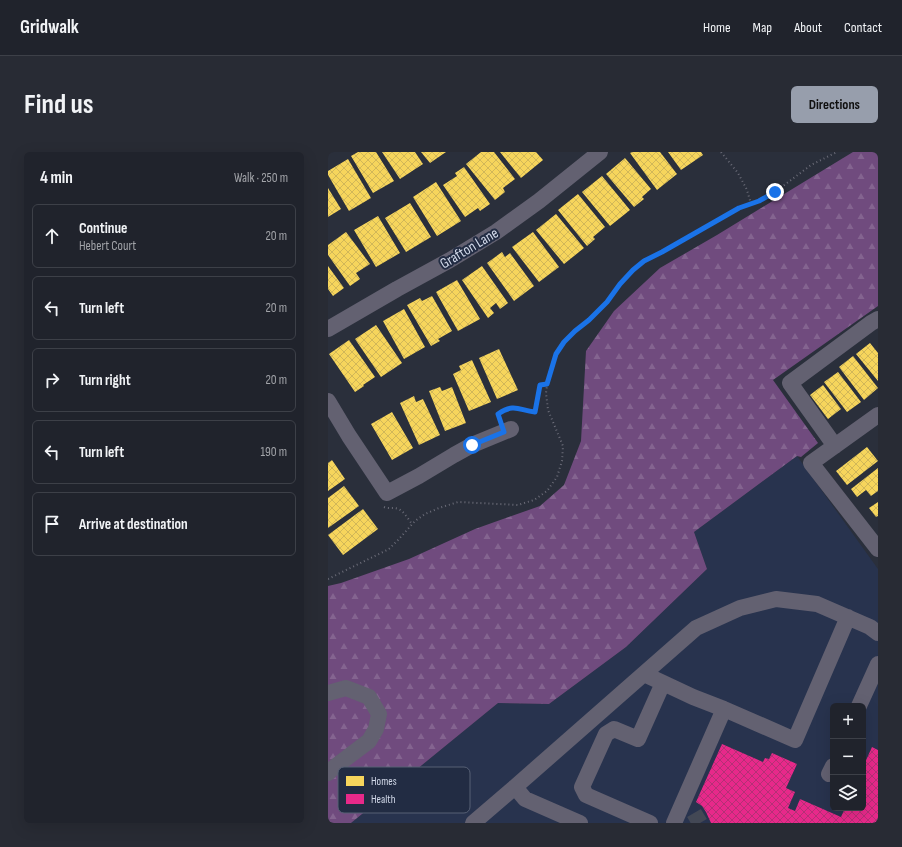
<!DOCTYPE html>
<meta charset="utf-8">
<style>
:root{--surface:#20232c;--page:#282b34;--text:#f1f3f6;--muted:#a2a4a9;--line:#3d4048;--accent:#979eac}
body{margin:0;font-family:"Sofia Sans Condensed",sans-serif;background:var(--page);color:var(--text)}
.controls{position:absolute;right:12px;bottom:12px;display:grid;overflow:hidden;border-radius:6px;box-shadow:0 4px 16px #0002}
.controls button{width:36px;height:36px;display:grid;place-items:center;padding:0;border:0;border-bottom:1px solid var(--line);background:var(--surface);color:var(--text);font:20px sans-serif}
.stop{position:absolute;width:12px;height:12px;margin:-9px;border:3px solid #1a73e8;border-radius:50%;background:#fff}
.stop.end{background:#1a73e8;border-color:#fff;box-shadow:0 1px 4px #0008}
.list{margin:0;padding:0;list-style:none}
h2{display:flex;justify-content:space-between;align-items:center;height:52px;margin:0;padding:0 16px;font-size:17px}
h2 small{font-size:13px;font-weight:400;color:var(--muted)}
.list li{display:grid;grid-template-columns:26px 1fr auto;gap:12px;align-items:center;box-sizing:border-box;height:64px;margin:0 8px 8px;padding:0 8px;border:1px solid var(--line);border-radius:6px}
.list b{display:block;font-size:15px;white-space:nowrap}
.list p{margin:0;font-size:13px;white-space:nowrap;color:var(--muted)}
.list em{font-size:13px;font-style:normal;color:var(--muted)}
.icon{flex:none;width:22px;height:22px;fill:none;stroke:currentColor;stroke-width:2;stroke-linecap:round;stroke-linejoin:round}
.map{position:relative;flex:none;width:550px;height:671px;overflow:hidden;border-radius:6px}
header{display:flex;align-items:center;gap:24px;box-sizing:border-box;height:56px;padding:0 20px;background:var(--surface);border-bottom:1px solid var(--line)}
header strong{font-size:19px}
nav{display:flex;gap:22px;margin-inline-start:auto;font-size:14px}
.intro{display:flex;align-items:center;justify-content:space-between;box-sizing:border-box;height:96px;padding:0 24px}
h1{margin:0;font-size:28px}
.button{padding:10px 18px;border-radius:6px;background:var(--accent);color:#111;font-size:14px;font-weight:700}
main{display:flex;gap:24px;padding:0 24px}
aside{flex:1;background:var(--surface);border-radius:6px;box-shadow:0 4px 16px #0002}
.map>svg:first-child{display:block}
</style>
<header>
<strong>Gridwalk</strong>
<nav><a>Home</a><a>Map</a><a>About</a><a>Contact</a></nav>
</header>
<div class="intro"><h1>Find us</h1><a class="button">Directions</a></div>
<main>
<aside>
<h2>4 min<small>Walk · 250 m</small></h2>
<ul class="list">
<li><svg class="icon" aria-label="ahead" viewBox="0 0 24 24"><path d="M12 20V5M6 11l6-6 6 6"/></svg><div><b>Continue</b><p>Hebert Court</p></div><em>20 m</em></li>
<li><svg class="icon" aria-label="left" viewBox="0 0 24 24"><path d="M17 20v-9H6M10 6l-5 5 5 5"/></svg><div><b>Turn left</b></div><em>20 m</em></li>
<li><svg class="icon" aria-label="right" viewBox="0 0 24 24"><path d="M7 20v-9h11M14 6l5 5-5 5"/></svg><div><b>Turn right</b></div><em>20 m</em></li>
<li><svg class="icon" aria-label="left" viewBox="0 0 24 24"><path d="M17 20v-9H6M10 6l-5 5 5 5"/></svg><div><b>Turn left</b></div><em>190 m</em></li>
<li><svg class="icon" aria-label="arrive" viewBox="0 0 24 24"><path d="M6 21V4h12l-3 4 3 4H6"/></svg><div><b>Arrive at destination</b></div></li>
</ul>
</aside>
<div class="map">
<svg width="550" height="671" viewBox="0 0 550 671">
<defs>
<pattern id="forest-firs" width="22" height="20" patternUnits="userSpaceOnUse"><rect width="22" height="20" fill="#704b7e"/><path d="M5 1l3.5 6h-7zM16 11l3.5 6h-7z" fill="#846490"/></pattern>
<pattern id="homes-cross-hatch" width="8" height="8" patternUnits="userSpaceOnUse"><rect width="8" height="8" fill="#f6d55c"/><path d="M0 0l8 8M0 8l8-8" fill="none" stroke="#d1b758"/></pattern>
<pattern id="health-cross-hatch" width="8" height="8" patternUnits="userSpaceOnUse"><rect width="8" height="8" fill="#e7298a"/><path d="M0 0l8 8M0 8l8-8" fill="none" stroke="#b53076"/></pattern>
</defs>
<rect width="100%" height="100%" fill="#2a2f3b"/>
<path fill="#28334e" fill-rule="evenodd" d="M469,304L550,417V671H23L170,551L221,552L298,495L379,417L366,380ZM505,554H535V656H505Z"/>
<path fill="url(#forest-firs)" d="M525,0H550V154L445,228L490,291L473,305L469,304L366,380L379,417L298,495L221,552L170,551L23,671H0V434L13,431L81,407L147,377L212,354L236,333L253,289L258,199L286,159L332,116L389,83Z"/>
<path fill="url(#homes-cross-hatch)" d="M30,0H48L66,29L45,41L23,4Z
M54,0H87L95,12L72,27Z
M93,0H118L102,11Z
M153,0H166L187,27L175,36L177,40L167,48L138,12Z
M172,0H208L215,8L193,26Z
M304,0H332L349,22L329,38L302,1Z
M340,0H373L375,3L353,18Z
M297,6L323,37L314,45L316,47L306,55L278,22Z
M20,7L43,46L21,59L0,23V19Z
M136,15L162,52L152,59L150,56L137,65L115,33L129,24L127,21Z
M274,24L302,58L282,74L254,40Z
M108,30L133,69L109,84L85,45Z
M0,36L13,57L0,65Z
M250,42L277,75L265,85L267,87L259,94L230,58Z
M82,51L103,85L78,100L57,66Z
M228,62L256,96L236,112L208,78Z
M50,64L72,101L48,115L26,78Z
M18,80L42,112L28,121L32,127L22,134L0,103V93Z
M205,80L231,115L211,130L184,95Z
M174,100L177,105L182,101L206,134L186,149L159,111Z
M0,114L16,136L5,144L0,137Z
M154,114L180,151L172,157L168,151L162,156L166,161L160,166L134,128Z
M129,128L152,167L130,179L108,140Z
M104,144L124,179L110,187L112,189L103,194L79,153L92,146L94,149Z
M76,157L97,195L76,207L55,169Z
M48,173L74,211L53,225L27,187Z
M21,188L47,225L35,233L36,234L27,240L1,202Z
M542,191L550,201V229L528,202Z
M171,197L190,238L169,247L151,206Z
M525,204L550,236L536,248L511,215Z
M144,208L163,250L141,259L125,222L133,218L131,214Z
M510,220L533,250L519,260L496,230Z
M495,233L513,257L500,267L482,243Z
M112,235L114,239L124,235L138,271L117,279L101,239Z
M86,244L88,250L95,247L112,283L91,293L72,251Z
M64,260L85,296L64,308L43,272Z
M539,295L550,309L519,333L508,319Z
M4,308L17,327L0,339V311Z
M550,316V339L543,344L538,338L529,345L523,337Z
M16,334L31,354L0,376V346Z
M550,350V364L548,365L541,356Z
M35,357L50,377L15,403L0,383Z"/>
<path fill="url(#health-cross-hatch)" d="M394,592L435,610L437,606L441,607L444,601L469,612L458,636L467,640L460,656L467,659L472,647L513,665L517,656H535V615L544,595L550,598V671H383L378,660L374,654L368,650Z"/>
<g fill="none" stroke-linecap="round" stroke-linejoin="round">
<path stroke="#434855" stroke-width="16" stroke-dasharray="16 8" stroke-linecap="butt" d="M366,661L372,671"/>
<path stroke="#6b6c78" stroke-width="2" stroke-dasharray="1 3" stroke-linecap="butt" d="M393,0L410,21L419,38L423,52
M172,267L170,261C187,251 190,257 207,260L212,233L219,232
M56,355C61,357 65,355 70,357C76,359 80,367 84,372
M0,427L61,397L70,388L87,369L97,362L111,356L130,350L190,353L206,348L219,339L229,325L234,309L235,294L220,258L218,241L220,225L228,202L236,189L247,179L261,168L279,150L292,132L305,118L317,109L411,56L431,49L447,40L483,13L509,0"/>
<path stroke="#636171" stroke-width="16" d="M0,177L69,137L122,108L168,80L211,49L272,0
M0,249L21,284L59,341L91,324L126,303L144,293L183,277
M550,263L483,311L550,397
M507,294L462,231L543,171L550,167
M316,522L365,545L396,557L467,588L520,465
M0,541L18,536L41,545L51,562L48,577L41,589L4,617L0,621
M531,554L550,512
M501,622L505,614
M187,635L197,647L252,671
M145,671L187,635L368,476L412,456L448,447L489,452L542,475L550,481
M322,671L258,643L254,635L278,582L286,577L310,587L335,531
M346,671L396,557"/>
</g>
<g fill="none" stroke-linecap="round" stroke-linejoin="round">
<path stroke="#1a73e8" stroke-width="5" d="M144,293L176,280L170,262C187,251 190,258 207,260L212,233L219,232L228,202L236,190L247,179L261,168L279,150L292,132L305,118L316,109L334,100L411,56L431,49L447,40"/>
</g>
<g text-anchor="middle" stroke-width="4" stroke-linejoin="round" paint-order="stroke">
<g font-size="15" fill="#d2d9e9" stroke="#222c43">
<text transform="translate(141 96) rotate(-31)" y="5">Grafton Lane</text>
</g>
</g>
<rect x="10" y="615" width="132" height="46" rx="6" fill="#222c43" stroke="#576075" stroke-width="1"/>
<rect x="18" y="624" width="18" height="10" fill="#f6d55c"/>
<rect x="18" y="642" width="18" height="10" fill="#e7298a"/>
<g font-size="11" fill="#d2d9e9">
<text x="43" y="633">Homes</text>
<text x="43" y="651">Health</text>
</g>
</svg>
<div class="controls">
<button>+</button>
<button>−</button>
<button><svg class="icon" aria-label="layers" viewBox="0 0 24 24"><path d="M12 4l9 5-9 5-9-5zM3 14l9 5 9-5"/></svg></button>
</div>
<div class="stop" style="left:144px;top:293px"></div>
<div class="stop end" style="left:447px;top:40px"></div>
</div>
</main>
